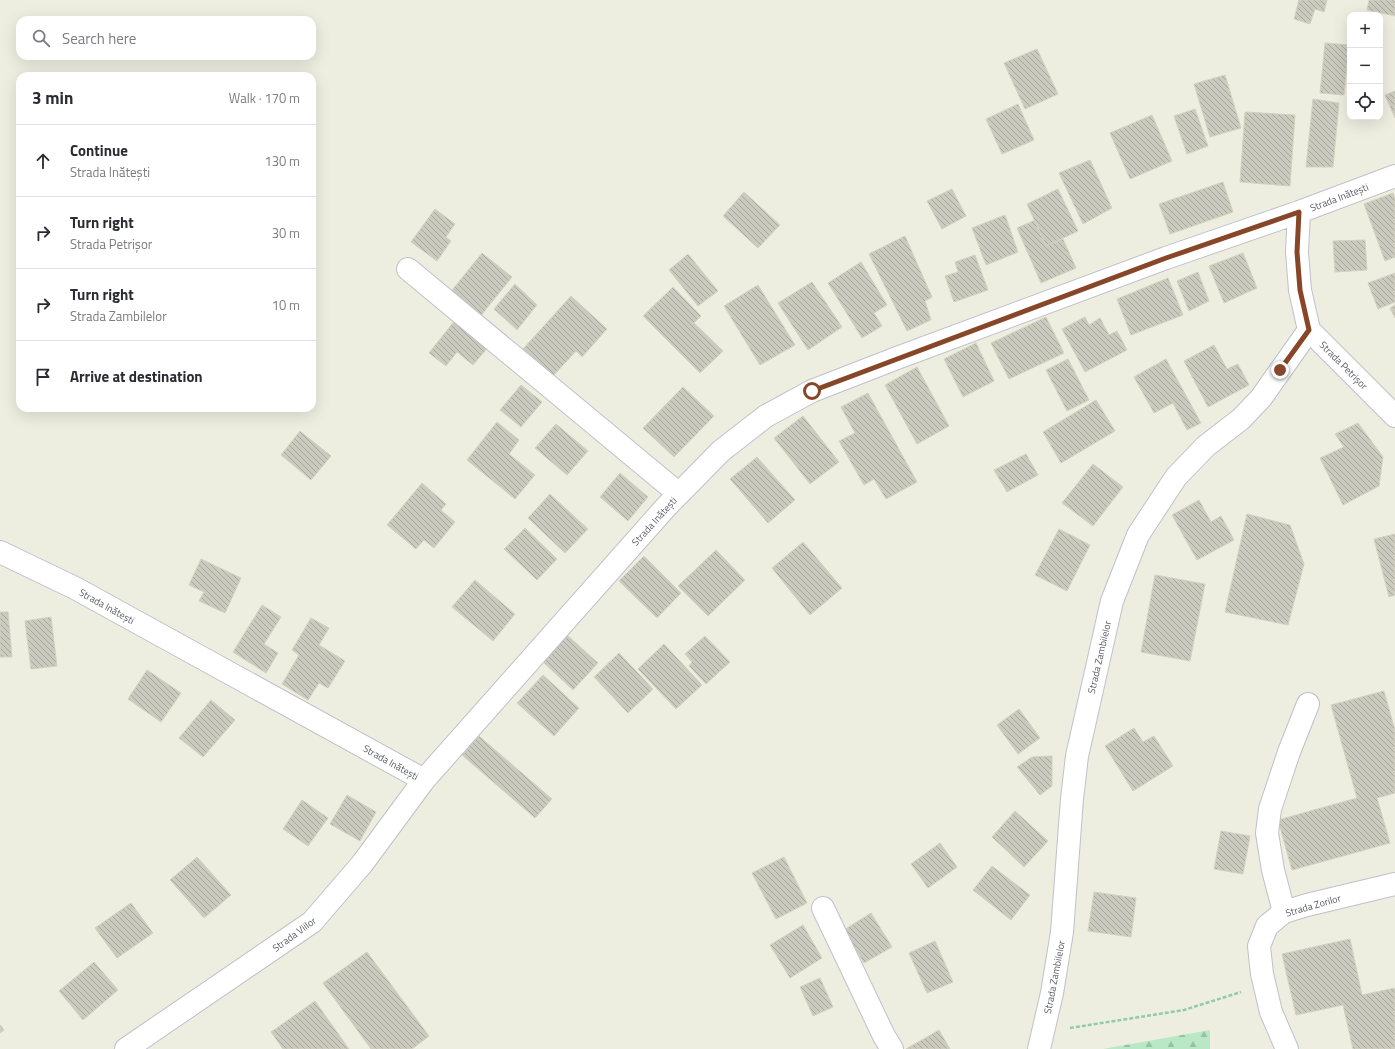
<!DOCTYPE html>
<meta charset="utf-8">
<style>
:root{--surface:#fff;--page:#f2f2f3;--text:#2b2b33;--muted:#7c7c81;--line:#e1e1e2}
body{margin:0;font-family:"Titillium Web",sans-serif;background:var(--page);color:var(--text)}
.controls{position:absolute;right:12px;top:12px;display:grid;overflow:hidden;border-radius:8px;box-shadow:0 4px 16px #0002}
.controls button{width:36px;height:36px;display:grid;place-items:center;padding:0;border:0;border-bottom:1px solid var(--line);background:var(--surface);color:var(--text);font:20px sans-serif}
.stop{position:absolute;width:12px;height:12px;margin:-9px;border:3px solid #884628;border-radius:50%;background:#fff}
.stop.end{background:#884628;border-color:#fff;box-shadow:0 1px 4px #0008}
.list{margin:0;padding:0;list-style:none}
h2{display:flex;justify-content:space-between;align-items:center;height:52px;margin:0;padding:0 16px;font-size:17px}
h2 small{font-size:13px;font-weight:400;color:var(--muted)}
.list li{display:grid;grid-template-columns:26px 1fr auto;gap:12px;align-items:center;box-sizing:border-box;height:72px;padding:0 16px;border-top:1px solid var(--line)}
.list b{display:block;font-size:15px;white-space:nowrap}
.list p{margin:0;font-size:13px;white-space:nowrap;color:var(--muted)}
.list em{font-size:13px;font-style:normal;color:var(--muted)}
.icon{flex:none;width:22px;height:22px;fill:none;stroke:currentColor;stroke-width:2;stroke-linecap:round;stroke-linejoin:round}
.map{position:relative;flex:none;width:1395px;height:1049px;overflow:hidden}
.search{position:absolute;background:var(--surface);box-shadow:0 4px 16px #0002;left:16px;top:16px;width:300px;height:44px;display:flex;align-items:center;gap:10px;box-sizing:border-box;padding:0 14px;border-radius:12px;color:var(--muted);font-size:15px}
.panel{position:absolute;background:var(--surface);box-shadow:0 4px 16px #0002;left:16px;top:72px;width:300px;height:340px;border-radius:12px}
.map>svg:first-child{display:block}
</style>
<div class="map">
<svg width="1395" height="1049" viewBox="0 0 1395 1049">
<defs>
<pattern id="forest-firs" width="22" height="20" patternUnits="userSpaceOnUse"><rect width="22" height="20" fill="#b9e8c6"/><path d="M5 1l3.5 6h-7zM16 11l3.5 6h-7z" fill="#99bfa4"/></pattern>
<pattern id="building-back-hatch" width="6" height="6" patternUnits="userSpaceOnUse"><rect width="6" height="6" fill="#cbcabf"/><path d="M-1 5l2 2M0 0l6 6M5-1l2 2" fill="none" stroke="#a8a79f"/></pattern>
</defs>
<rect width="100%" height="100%" fill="#edeee0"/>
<path fill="url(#forest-firs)" d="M1210,1030V1049H1103Z"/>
<path fill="url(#building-back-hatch)" stroke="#d3d2be" d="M1299,0H1327L1324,12L1315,9L1310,24L1294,19Z
M1369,0H1395V16L1367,10Z
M1325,43L1349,45L1344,95L1320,93Z
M1037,49L1058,94L1025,109L1004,63Z
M1225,75L1241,128L1210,137L1194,84Z
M1395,91V118L1385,95Z
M1313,99L1339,103L1333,167H1306Z
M1018,104L1034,140L1002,154L986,119Z
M1195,109L1208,146L1187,154L1174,116Z
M1245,112L1295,115L1290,186L1240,182Z
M1152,115L1172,161L1130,179L1110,133Z
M1090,160L1112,208L1083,224L1059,173Z
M1223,182L1233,212L1170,234L1159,204Z
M952,189L966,216L942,229L927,201Z
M1058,189L1078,231L1046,246L1027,204Z
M744,192L780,225L758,248L723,216Z
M1393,193L1395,199V257L1385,261L1364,204Z
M435,209L455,224L446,237L451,241L437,261L411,242Z
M1005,215L1018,252L986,265L972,228Z
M1035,220L1046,246L1063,239L1076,268L1041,283L1017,228Z
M905,236L932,297L925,301L931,320L907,331L869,254Z
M1365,240L1367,270L1335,272L1333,241Z
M482,253L512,277L479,318L449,294Z
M1243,253L1257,288L1224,303L1209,266Z
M688,254L718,291L698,306L669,270Z
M975,255L988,290L954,302L945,276L958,272L955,262Z
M861,262L887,305L874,313L882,326L862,338L828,283Z
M1198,272L1209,301L1189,311L1177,281Z
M1395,273V302L1378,309L1368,283Z
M1168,278L1183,315L1131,335L1117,299Z
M812,282L842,327L808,350L778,303Z
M515,284L537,305L517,330L494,309Z
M758,285L795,345L760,365L724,306Z
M673,287L701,316L694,323L723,351L700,373L643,316Z
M571,296L607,329L582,357L576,351L553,376L523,349Z
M1395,305V318L1390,308Z
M1046,317L1064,353L1009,379L991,343Z
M1085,317L1089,325L1100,318L1109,335L1117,331L1127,350L1085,372L1062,329Z
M456,319L489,346L473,365L457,352L446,366L429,353Z
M976,343L994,381L963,397L944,359Z
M1214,345L1227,369L1238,364L1249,385L1208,407L1184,361Z
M1068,359L1089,400L1067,411L1046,370Z
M1166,359L1201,423L1187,430L1173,403L1154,413L1134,377Z
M917,367L949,426L917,444L885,385Z
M521,385L542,402L521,427L500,410Z
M683,387L714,416L674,457L643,428Z
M868,393L917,482L886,499L874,479L864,485L839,441L855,433L841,407Z
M1096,400L1115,431L1061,463L1043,432Z
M803,416L839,462L810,484L774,438Z
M497,422L519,440L509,454L535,475L515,499L467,460Z
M1358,423L1383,457L1379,486L1343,505L1320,458L1344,447L1335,434Z
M556,424L588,451L567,475L535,448Z
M300,431L331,456L311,480L281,455Z
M1026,454L1038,475L1007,492L994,470Z
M757,457L795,500L768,523L730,479Z
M1093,464L1123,487L1093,526L1062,503Z
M620,473L648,497L628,521L600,497Z
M422,483L446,504L441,510L455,522L434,548L424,540L416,549L387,525Z
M550,494L588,529L565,553L528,518Z
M1199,500L1211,522L1221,516L1234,540L1197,560L1172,515Z
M1247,514L1290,525L1304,564L1288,625L1225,612Z
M525,528L557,559L537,580L504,549Z
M1059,529L1090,545L1067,591L1035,575Z
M1395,534V595L1389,597L1374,539Z
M803,542L842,588L810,615L772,568Z
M716,550L745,580L708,616L678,586Z
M644,556L681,593L657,618L619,581Z
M201,559L241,578L225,613L199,601L204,592L189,585Z
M1155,575L1205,584L1190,661L1141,652Z
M475,580L515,614L493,641L452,607Z
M262,605L281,617L264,644L278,653L266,673L233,652Z
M0,612H8L12,657H0Z
M51,617L57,666L31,669L25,621Z
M311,618L329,628L319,645L345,661L328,688L319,683L308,700L282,684L299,655L292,650Z
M567,635L598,663L573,690L542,661Z
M705,636L730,662L706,684L689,666L692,662L685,654Z
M664,644L702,685L676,709L638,669Z
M619,653L653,689L628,713L594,677Z
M147,670L181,693L161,722L128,699Z
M543,675L579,708L554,736L517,703Z
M1384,691L1395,730V793L1377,798L1390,843L1292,870L1278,820L1357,798L1331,705Z
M211,700L235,720L203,757L179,738Z
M1019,709L1040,738L1018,754L997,725Z
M1134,728L1143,742L1154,736L1173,766L1133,791L1105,746Z
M479,736L552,799L535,818L462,755Z
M1052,756V786L1040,795L1017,767L1032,757Z
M347,795L376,812L360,841L330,824Z
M302,800L328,818L308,846L283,829Z
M1015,811L1048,841L1024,867L992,837Z
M1221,831L1250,836L1243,874L1214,869Z
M940,843L957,867L928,888L911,864Z
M197,857L231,895L204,918L170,880Z
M784,857L807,903L776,919L752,873Z
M992,866L1030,895L1011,920L973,890Z
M1094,892L1136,898L1131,937L1088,931Z
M131,903L153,933L117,958L95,928Z
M871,913L892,947L864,963L844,930Z
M803,925L822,958L790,978L770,945Z
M1350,939L1362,995L1395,988V1049H1353L1343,1005L1296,1015L1282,954Z
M935,941L953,982L927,993L909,953Z
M367,952L429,1036L412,1049H371L323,983Z
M94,962L118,990L83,1020L59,991Z
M820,978L833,1007L813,1016L800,987Z
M315,1001L349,1049H283L271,1032Z
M0,1025L4,1030L0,1033Z
M939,1030L950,1049H906Z"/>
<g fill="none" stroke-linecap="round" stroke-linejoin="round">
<defs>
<path id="minor" d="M1299,212L1297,252L1300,290L1309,330L1395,416
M408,269L679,494
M0,552L75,588L424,780
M823,908L884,1036L892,1049
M1284,912L1273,870L1267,833L1270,809L1289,752L1308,704
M126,1049L312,922L362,864L424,780L666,507L721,451L766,416L812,391L897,358L1166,258L1299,212L1395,176
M1039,1049L1052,993L1062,932L1072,799L1077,756L1112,601L1138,535L1176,477L1206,446L1241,419L1261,398L1309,330
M1287,1049L1271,1012L1262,974L1259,946L1267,926L1284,912L1307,905L1395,884"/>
</defs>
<use href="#minor" stroke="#bfc1c9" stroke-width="24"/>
<path stroke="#92cab0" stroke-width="2.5" stroke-dasharray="4 2" stroke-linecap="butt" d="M1070,1028L1184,1010L1241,992"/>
<use href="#minor" stroke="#fff" stroke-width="22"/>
</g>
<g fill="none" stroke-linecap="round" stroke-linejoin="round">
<path stroke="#884628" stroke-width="5" d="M812,391L1166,258L1299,212L1297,252L1300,290L1309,330L1280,370"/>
</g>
<g text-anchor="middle" stroke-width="4" stroke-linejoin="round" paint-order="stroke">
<g font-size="10" fill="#595b63" stroke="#fff">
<text transform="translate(1339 197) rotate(-21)" y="4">Strada Inătești</text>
<text transform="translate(1344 365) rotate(45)" y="4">Strada Petrișor</text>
<text transform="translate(654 521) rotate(-48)" y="4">Strada Inătești</text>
<text transform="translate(107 606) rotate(29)" y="4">Strada Inătești</text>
<text transform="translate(1099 657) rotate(-77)" y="4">Strada Zambilelor</text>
<text transform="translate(391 762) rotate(29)" y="4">Strada Inătești</text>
<text transform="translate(1313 905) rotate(-16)" y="4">Strada Zorilor</text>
<text transform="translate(294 934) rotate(-36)" y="4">Strada Viilor</text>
<text transform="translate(1054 977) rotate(-79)" y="4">Strada Zambilelor</text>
</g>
</g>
</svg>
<div class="controls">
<button>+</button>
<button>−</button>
<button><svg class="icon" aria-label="locate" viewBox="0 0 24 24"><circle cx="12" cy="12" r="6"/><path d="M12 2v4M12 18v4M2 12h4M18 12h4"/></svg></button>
</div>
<div class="stop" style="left:812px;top:391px"></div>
<div class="stop end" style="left:1280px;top:370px"></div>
<div class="search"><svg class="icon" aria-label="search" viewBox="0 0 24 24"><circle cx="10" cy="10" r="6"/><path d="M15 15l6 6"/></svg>Search here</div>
<section class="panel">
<h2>3 min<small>Walk · 170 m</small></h2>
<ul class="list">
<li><svg class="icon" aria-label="ahead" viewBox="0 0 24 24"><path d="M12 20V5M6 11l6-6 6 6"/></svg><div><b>Continue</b><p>Strada Inătești</p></div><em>130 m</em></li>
<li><svg class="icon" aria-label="right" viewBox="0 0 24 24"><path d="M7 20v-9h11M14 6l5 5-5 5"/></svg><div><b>Turn right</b><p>Strada Petrișor</p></div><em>30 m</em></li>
<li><svg class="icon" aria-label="right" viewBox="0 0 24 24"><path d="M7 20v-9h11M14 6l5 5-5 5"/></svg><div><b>Turn right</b><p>Strada Zambilelor</p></div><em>10 m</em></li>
<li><svg class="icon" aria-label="arrive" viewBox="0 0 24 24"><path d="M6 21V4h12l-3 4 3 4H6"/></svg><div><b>Arrive at destination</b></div></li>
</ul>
</section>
</div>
